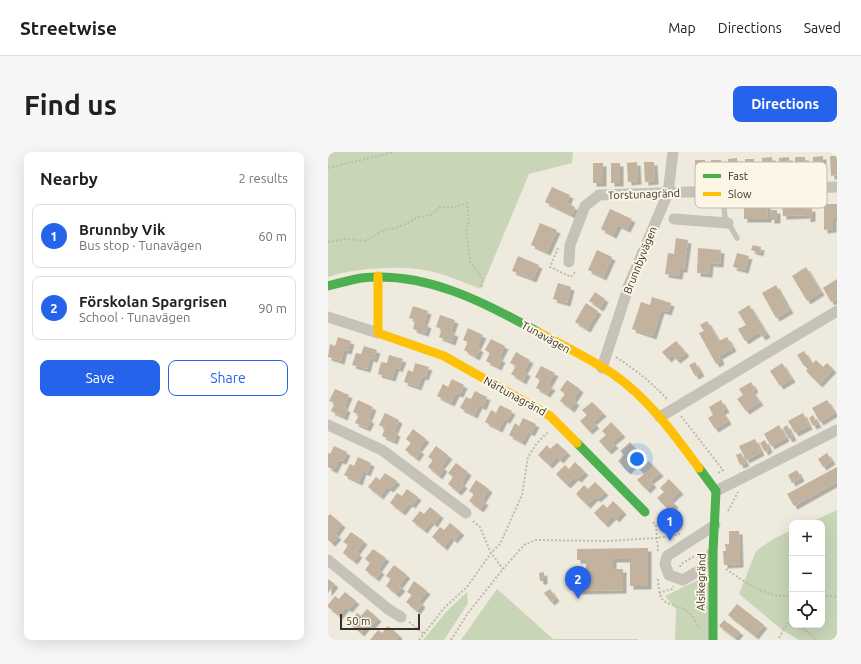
<!DOCTYPE html>
<meta charset="utf-8">
<style>
:root{--surface:#fff;--page:#f6f6f6;--text:#202124;--muted:#757577;--line:#e0e0e0;--accent:#2563eb}
body{margin:0;font-family:Ubuntu,sans-serif;background:var(--page);color:var(--text)}
.controls{position:absolute;right:12px;bottom:12px;display:grid;overflow:hidden;border-radius:8px;box-shadow:0 4px 16px #0002}
.controls button{width:36px;height:36px;display:grid;place-items:center;padding:0;border:0;border-bottom:1px solid var(--line);background:var(--surface);color:var(--text);font:20px sans-serif}
.scale{position:absolute;left:12px;bottom:10px;width:80px;box-sizing:border-box;padding-left:4px;border:2px solid #373026;border-top:0;font-size:11px;line-height:14px;white-space:nowrap;color:#373026;-webkit-text-stroke:3px #fbf6e5;paint-order:stroke}
.you{position:absolute;left:309px;top:307px;width:14px;height:14px;margin:-10px;border:3px solid #fff;border-radius:50%;background:#1a73e8;box-shadow:0 0 0 6px #1a73e833}
.badge{display:grid;place-items:center;width:26px;height:26px;border-radius:50%;background:var(--accent);color:#fff;font-size:13px;font-weight:700}
.pin{position:absolute;translate:-50% -33px;filter:drop-shadow(0 1px 2px #0008)}
.pin::after{content:'';position:absolute;top:21px;width:14px;height:12px;background:inherit;clip-path:polygon(0 0,100% 0,50% 100%)}
.list{margin:0;padding:0;list-style:none}
h2{display:flex;justify-content:space-between;align-items:center;height:52px;margin:0;padding:0 16px;font-size:17px}
h2 small{font-size:13px;font-weight:400;color:var(--muted)}
.list li{display:grid;grid-template-columns:26px 1fr auto;gap:12px;align-items:center;box-sizing:border-box;height:64px;margin:0 8px 8px;padding:0 8px;border:1px solid var(--line);border-radius:8px}
.list b{display:block;font-size:15px;white-space:nowrap}
.list p{margin:0;font-size:13px;white-space:nowrap;color:var(--muted)}
.list em{font-size:13px;font-style:normal;color:var(--muted)}
.actions{display:flex;gap:8px;padding:12px 16px}
.actions a{flex:1;padding:9px 0;border:1px solid var(--accent);border-radius:8px;text-align:center;font-size:14px;color:var(--accent)}
.actions .main{background:var(--accent);color:#fff}
.icon{flex:none;width:22px;height:22px;fill:none;stroke:currentColor;stroke-width:2;stroke-linecap:round;stroke-linejoin:round}
.map{position:relative;flex:none;width:509px;height:488px;overflow:hidden;border-radius:8px}
header{display:flex;align-items:center;gap:24px;box-sizing:border-box;height:56px;padding:0 20px;background:var(--surface);border-bottom:1px solid var(--line)}
header strong{font-size:19px}
nav{display:flex;gap:22px;margin-inline-start:auto;font-size:14px}
.intro{display:flex;align-items:center;justify-content:space-between;box-sizing:border-box;height:96px;padding:0 24px}
h1{margin:0;font-size:28px}
.button{padding:10px 18px;border-radius:8px;background:var(--accent);color:#fff;font-size:14px;font-weight:700}
main{display:flex;gap:24px;padding:0 24px}
aside{flex:1;background:var(--surface);border-radius:8px;box-shadow:0 4px 16px #0002}
.map>svg:first-child{display:block}
</style>
<header>
<strong>Streetwise</strong>
<nav><a>Map</a><a>Directions</a><a>Saved</a></nav>
</header>
<div class="intro"><h1>Find us</h1><a class="button">Directions</a></div>
<main>
<aside>
<h2>Nearby<small>2 results</small></h2>
<ul class="list">
<li><span class="badge">1</span><div><b>Brunnby Vik</b><p>Bus stop · Tunavägen</p></div><em>60 m</em></li>
<li><span class="badge">2</span><div><b>Förskolan Spargrisen</b><p>School · Tunavägen</p></div><em>90 m</em></li>
</ul>
<div class="actions"><a class="main">Save</a><a>Share</a></div>
</aside>
<div class="map">
<svg width="509" height="488" viewBox="0 0 509 488">
<defs>
<filter id="shadow"><feDropShadow dx="3.5" dy="3.5" stdDeviation="0" flood-color="#0004"/></filter>
</defs>
<rect width="100%" height="100%" fill="#eeeade"/>
<path fill="#c9d5b7" d="M0,0H245L244,11L201,22L153,137C140,132 126,126 113,122C82,112 30,115 0,125Z
M509,358V488H471L453,477L411,442L428,399L445,387L464,378V473H494V371H481Z
M380,423L389,488H347L348,457L337,444Z
M169,437L225,487H310V488H133Z
M139,440L140,451L116,488H95L119,459Z"/>
<path fill="#c3b29e" filter="url(#shadow)" d="M495,4V24H485V5Z
M502,4H509V23L503,24Z
M444,5L445,25H435L434,6Z
M461,5L462,25L452,26L451,6Z
M467,5H477L478,25H468Z
M409,6L410,27H400V7Z
M417,7H426L427,26H417Z
M367,8H377V28H367Z
M383,8H393L394,27L384,28Z
M309,10L310,29L300,30L299,11Z
M316,10H326L327,29L317,30Z
M265,11H275V31H265Z
M283,11H292V31H283Z
M224,35L242,43L239,51L247,55L244,63L217,50Z
M454,50H478V57L484,56V66L479,67V63L455,64Z
M416,51H439L440,67H416Z
M496,52H509V66H505V77L496,78Z
M282,57L304,67L299,77L290,73L285,83L273,77Z
M443,58H449V68H443Z
M212,71L229,78L219,100L203,93Z
M348,86L360,88L356,117H352L351,124L337,122L340,101L346,102Z
M425,93L433,95L432,101L423,98Z
M370,96L393,98L392,112L382,111L381,122L369,121Z
M269,98L284,105L275,125L260,118Z
M409,101L421,104L417,118L405,115Z
M190,104L211,113L205,127L184,119Z
M478,115L493,140L479,149L464,124Z
M509,127V147L503,150L495,136Z
M230,131L243,135L239,151L225,147Z
M448,133L462,158L448,166L434,141Z
M267,140L277,147L272,156L261,149Z
M324,145L343,151L340,160L333,158L325,184L304,177L313,150L322,153Z
M258,151L270,159L259,177L247,170Z
M421,153L439,182L434,185L431,180L417,189L410,177L418,173L410,160Z
M85,154L100,159L96,171L100,173L97,181L85,177L87,168L81,166Z
M112,163L127,168L123,180L127,181L124,190L111,185L114,177L108,175Z
M379,169L391,189L399,185L405,196L391,204L393,209L388,212L371,181L376,179L372,173Z
M140,176L155,183L149,195L152,197L148,205L136,198L140,190L135,188Z
M10,185L23,189L20,199L16,198L13,209L0,205L2,192L7,194Z
M163,187L177,194L171,206L174,207L170,215L158,209L162,201L157,198Z
M348,189L358,201L349,208L344,203L340,207L334,200Z
M36,194L49,198L46,207L42,206L39,217L24,213L28,201L33,202Z
M476,199L483,210L476,214L469,203Z
M188,200L202,208L196,219L199,221L195,229L183,222L188,214L182,211Z
M61,203L75,207L71,217L68,215L64,226L50,222L53,210L59,211Z
M488,208L495,215L499,211L505,217L491,232L478,219Z
M367,210L373,221L367,224L361,213Z
M87,211L101,215L97,225L94,224L90,235L76,230L80,218L85,220Z
M454,211L464,227L452,234L442,219Z
M213,214L227,221L220,233L224,235L219,242L208,236L212,228L207,225Z
M124,227L136,233L132,242L128,241L123,251L109,244L115,232L120,235Z
M239,228L252,237L245,248L248,250L243,257L232,249L237,242L232,238Z
M423,230L427,237L424,239L432,250L418,259L409,247L415,243L411,237Z
M7,237L21,243L16,255L19,257L16,265L3,259L7,251L1,249Z
M147,239L159,245L155,255L151,253L146,263L132,256L138,245L143,247Z
M30,248L45,255L40,267L43,268L39,276L27,271L31,263L25,260Z
M393,248L398,257L394,259L400,269L387,277L380,266L385,263L381,255Z
M499,248L507,261L492,270L484,256Z
M264,250L275,261L265,270L268,273L261,279L252,269L259,263L254,258Z
M172,253L184,259L179,268L176,267L171,277L157,270L163,258L168,261Z
M57,261L71,268L66,280L69,281L66,289L54,284L57,276L51,273Z
M475,261L481,274L467,281L460,269Z
M485,263L490,272L485,274L481,266Z
M195,266L208,272L203,281L200,279L194,290L181,283L187,271L191,274Z
M283,270L294,282L284,290L287,293L280,299L271,289L278,283L274,279Z
M451,273L458,286L443,294L436,282Z
M459,273L465,285L461,287L455,276Z
M85,277L98,287L90,297L93,299L88,306L77,298L83,291L78,287Z
M427,287L433,300L418,308L411,294Z
M437,288L441,297L437,300L432,291Z
M302,290L312,302L303,310L305,313L299,319L290,309L296,303L292,299Z
M229,291L239,300L232,308L229,305L221,313L210,303L219,293L222,297Z
M6,294L19,300L15,309L11,308L6,318L0,315V301L2,302Z
M108,294L121,304L113,314L116,316L111,324L100,315L105,308L100,305Z
M413,301L418,311L412,313L408,303Z
M499,301L504,309L495,315L490,307Z
M30,305L43,311L39,321L35,319L31,330L16,323L22,312L26,314Z
M321,309L332,321L322,329L325,332L319,338L309,328L316,322L312,318Z
M247,310L257,320L250,327L247,325L239,333L228,322L237,313L241,317Z
M128,311L140,320L133,331L136,333L130,340L120,332L125,325L120,321Z
M509,315V330L466,354L459,342Z
M469,318L473,326L464,331L460,323Z
M57,321L69,329L62,337L59,335L52,344L40,335L48,325L52,328Z
M341,327L352,339L342,348L347,352L341,358L329,346L336,340L332,336Z
M148,328L161,337L154,348L157,350L152,357L141,349L146,342L141,339Z
M267,330L277,340L269,347L267,345L259,353L248,342L256,333L260,337Z
M79,337L90,345L84,353L81,351L74,360L62,351L69,341L74,344Z
M285,349L295,359L288,367L285,364L277,372L266,361L275,352L279,356Z
M102,355L112,363L106,372L103,369L96,378L84,369L92,359L96,362Z
M2,362L14,372L7,382L10,384L4,391L0,388V364Z
M122,371L133,380L126,388L123,385L116,395L104,385L112,375L116,378Z
M401,379H411L412,412L396,413L395,399H398L397,392H401Z
M23,380L36,389L28,400L31,402L26,409L15,401L20,393L15,390Z
M320,396V434H302V407H285V417H295V438L247,439V417H258V408H249V397Z
M45,397L58,406L50,417L53,419L48,426L37,418L42,411L37,407Z
M66,413L79,423L71,433L74,436L68,442L58,434L63,427L58,424Z
M216,420V429H212L211,421Z
M0,427L7,432L0,441Z
M86,429L99,439L91,449L94,452L89,459L78,450L84,443L79,440Z
M222,437L228,446L223,450L216,441Z
M17,440L28,449L21,457L18,455L11,464L0,455V453L7,444L11,447Z
M409,452L436,473L427,484L400,463Z
M39,457L50,466L43,474L40,472L33,481L21,471L29,461L33,464Z
M396,468L412,480L407,486L391,474Z
M60,474L71,483L67,488H42L50,478L54,481Z"/>
<g fill="none" stroke-linecap="round" stroke-linejoin="round">
<path stroke="#bfbab0" stroke-width="2" stroke-dasharray="2 2" stroke-linecap="butt" d="M0,16L67,0
M0,90L18,87L38,89L56,78L67,76L80,71L90,65L103,63L112,55H127L139,51L141,66L138,79L142,110L155,127L153,136
M230,96L222,115L243,125L248,119
M288,205C309,219 323,230 340,248
M353,264L395,318L390,321
M400,359L410,340
M145,369L152,375L163,401L172,392L194,343L200,305L209,291L220,280
M325,370L328,374L330,399
M352,415L353,412L370,402
M398,417C418,431 438,446 464,444
M330,427C331,458 340,447 360,460C365,463 368,471 371,476
M331,441L344,437L345,434
M494,443L509,445
M81,470L96,482
M467,473L477,478L489,488
M451,486L461,469L464,471
M91,488L117,455L139,435L163,401L175,417
M123,488L140,461L175,417L196,393L208,388L279,389L329,386L352,382"/>
<path stroke="#c6c2b8" stroke-width="5.5" d="M394,39L397,65L409,86"/>
<path stroke="#c6c2b8" stroke-width="11" d="M346,67L400,71
M241,110L242,93L257,54L271,43L509,35
M0,165L50,181
M274,216L301,133L340,41L345,0
M332,265L509,159
M0,273L54,298L138,361
M388,339L509,278
M384,401L375,416L355,428L341,423L337,412L339,404L387,373
M0,408L60,457L73,465"/>
<path stroke="#4caf50" stroke-width="9" d="M0,134C11,131 22,128 33,126C98,119 155,150 210,180
M249,291L317,360
M371,316L388,339L385,400V488"/>
<path stroke="#ffc107" stroke-width="9" d="M50,124V181L116,204L222,264L249,291
M210,180C235,194 261,206 285,222C320,246 346,282 371,316"/>
</g>
<g text-anchor="middle" stroke-width="4" stroke-linejoin="round" paint-order="stroke">
<g font-size="11" fill="#373026" stroke="#fbf6e5">
<text transform="translate(316 42) rotate(-2)" y="4">Torstunagränd</text>
<text transform="translate(312 108) rotate(-68)" y="4">Brunnbyvägen</text>
<text transform="translate(218 185) rotate(29)" y="4">Tunavägen</text>
<text transform="translate(187 244) rotate(29)" y="4">Närtunagränd</text>
<text transform="translate(373 430) rotate(-89)" y="4">Alsikegränd</text>
</g>
</g>
<rect x="367" y="10" width="132" height="46" rx="6" fill="#fbf6e5" stroke="#c0bbac" stroke-width="1"/>
<rect x="375" y="22" width="18" height="4" fill="#4caf50"/>
<rect x="375" y="40" width="18" height="4" fill="#ffc107"/>
<g font-size="11" fill="#373026">
<text x="400" y="28">Fast</text>
<text x="400" y="46">Slow</text>
</g>
</svg>
<div class="controls">
<button>+</button>
<button>−</button>
<button><svg class="icon" aria-label="locate" viewBox="0 0 24 24"><circle cx="12" cy="12" r="6"/><path d="M12 2v4M12 18v4M2 12h4M18 12h4"/></svg></button>
</div>
<div class="scale">50 m</div>
<div class="you"></div>
<div class="pin badge" style="left:342px;top:389px">1</div>
<div class="pin badge" style="left:250px;top:447px">2</div>
</div>
</main>
